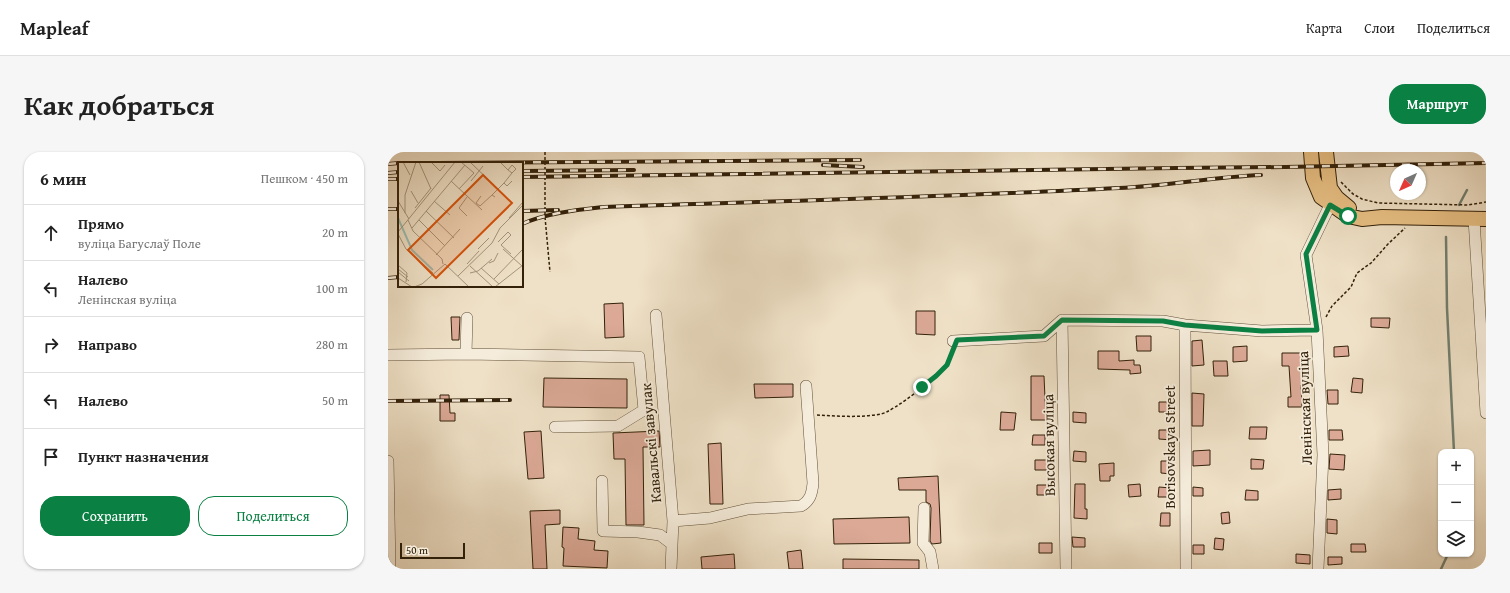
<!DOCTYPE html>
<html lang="ru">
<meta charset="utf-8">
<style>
:root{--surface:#fff;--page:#f6f6f6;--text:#222;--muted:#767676;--line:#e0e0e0;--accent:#0b8043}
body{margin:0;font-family:"Gentium Book Plus",serif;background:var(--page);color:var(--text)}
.controls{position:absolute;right:12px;bottom:12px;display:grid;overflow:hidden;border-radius:8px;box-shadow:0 1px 3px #0004}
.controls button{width:36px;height:36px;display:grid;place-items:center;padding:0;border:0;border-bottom:1px solid var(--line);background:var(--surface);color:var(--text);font:20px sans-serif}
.compass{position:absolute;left:1002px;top:12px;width:36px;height:36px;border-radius:50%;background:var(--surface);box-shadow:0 1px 3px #0004;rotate:225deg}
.scale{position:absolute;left:12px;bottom:10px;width:65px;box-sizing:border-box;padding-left:4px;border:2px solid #33210a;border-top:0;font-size:11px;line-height:14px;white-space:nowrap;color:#33210a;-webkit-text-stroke:3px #f5ecdb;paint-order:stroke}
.stop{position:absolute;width:12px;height:12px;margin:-9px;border:3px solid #0b8043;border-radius:50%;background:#fff}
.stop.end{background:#0b8043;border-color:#fff;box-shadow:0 1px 4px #0008}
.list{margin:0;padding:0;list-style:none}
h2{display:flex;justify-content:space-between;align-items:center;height:52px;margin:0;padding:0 16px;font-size:17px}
h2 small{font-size:13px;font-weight:400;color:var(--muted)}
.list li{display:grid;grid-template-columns:26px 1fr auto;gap:12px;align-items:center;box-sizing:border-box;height:56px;padding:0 16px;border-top:1px solid var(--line)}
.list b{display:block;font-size:15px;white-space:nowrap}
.list p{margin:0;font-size:13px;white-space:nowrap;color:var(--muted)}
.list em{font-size:13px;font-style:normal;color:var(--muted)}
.actions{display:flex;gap:8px;padding:12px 16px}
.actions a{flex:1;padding:9px 0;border:1px solid var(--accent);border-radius:16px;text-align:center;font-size:14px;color:var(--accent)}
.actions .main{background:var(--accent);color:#fff}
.icon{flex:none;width:22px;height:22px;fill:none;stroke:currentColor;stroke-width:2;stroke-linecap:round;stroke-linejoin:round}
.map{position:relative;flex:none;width:1098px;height:417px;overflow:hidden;border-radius:16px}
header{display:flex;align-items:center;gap:24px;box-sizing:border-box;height:56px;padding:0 20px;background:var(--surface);border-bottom:1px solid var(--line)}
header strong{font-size:19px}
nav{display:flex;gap:22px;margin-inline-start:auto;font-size:14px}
.intro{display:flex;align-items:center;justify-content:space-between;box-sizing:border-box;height:96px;padding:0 24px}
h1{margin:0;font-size:28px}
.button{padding:10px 18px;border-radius:16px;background:var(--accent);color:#fff;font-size:14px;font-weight:700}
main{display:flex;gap:24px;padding:0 24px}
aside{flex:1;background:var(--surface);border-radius:16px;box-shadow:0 1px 3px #0004}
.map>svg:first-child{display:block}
</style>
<header>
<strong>Mapleaf</strong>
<nav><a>Карта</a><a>Слои</a><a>Поделиться</a></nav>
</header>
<div class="intro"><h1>Как добраться</h1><a class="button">Маршрут</a></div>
<main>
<aside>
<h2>6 мин<small>Пешком · 450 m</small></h2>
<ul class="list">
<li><svg class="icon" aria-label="ahead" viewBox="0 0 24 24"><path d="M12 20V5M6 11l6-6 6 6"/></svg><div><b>Прямо</b><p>вуліца Багуслаў Поле</p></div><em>20 m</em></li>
<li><svg class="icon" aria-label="left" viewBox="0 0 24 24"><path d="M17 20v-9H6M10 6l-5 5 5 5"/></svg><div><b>Налево</b><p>Ленінская вуліца</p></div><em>100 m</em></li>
<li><svg class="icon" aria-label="right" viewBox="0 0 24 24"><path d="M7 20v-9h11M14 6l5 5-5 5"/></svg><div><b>Направо</b></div><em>280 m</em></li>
<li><svg class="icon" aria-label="left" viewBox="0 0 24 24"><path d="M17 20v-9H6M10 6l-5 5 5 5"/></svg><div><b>Налево</b></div><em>50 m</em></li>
<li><svg class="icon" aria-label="arrive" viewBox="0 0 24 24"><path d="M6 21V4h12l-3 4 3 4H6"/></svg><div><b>Пункт назначения</b></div></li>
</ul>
<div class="actions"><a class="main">Сохранить</a><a>Поделиться</a></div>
</aside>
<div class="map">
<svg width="1098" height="417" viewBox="0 0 1098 417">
<rect width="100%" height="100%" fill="#efe1c7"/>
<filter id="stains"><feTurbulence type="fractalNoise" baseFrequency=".005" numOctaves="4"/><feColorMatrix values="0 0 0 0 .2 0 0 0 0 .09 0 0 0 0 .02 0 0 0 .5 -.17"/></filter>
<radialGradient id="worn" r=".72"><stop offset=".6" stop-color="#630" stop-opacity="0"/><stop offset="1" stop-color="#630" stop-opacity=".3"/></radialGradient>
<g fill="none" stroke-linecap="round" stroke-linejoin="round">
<path stroke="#717f6f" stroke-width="2.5" d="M1071,53L1079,38
M1058,85L1059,156L1066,300
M1053,417L1060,402"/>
</g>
<path fill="#dba996" stroke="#33210a" d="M235,151L236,185L217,186L216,152Z
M528,159H547V183L528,182Z
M63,165H72L71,188H64Z
M983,166H1002L1001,176L983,175Z
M748,184H763V199H749Z
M814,188L816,213L804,214V189Z
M859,194V209L845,210V195Z
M960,194L961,204L946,205V195Z
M710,199H731V209L746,208V213H752L753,221L742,222V218L710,217Z
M894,201H914V224H915L916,233H913L914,255H900V245H903L901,214H894Z
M825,209H839L840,224H826Z
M643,224H656L658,268H643Z
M156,226L239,227V256L155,255Z
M965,226L975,227L974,241L963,240Z
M366,232H405V245L367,246Z
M939,238H950V252H940Z
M804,241L816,242L815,274H804Z
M52,243H61L62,261H67V269H52Z
M771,250H784L783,260H771Z
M613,260L628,261L626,278H612Z
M685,260L698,261V271L685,270Z
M862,275H879L878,287H861Z
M771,278H784V288L771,287Z
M941,278H954L955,288H941Z
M153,279L156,326L140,327L136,280Z
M271,279L272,295H255L256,373H238L237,307H226L225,281Z
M645,283H657V293H644Z
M333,291L335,352H322L320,292Z
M822,298V313L805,314V299Z
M686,299L698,300V310L685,309Z
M942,302L957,303L956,318L941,317Z
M863,307L876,308L875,317H863Z
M647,308H660V318H647Z
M773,309H783V322L773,321Z
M726,311V324H722V329H712L711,312Z
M550,324L553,391L544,392L542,389L543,356L542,352L538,350V338H511L510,326Z
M687,332H697V357H699V367L686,366Z
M752,332L753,344L741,345L740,333Z
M649,333H662V343H649Z
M771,335L783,336V345H770Z
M805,335L815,336V344H805Z
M953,337V347L940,348V338Z
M858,338L870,339V348H857Z
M172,358V372L157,373L159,417H145L142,359Z
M841,360L842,371L834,372L833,361Z
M773,361H782V374H772Z
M521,365L522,391L446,392L445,367Z
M939,367L949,368V382L939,381Z
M175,375L191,376L190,387L207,389L206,398L220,399L219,416L175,414L176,396L174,395Z
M684,385L697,386V395H685Z
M827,386L836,387L835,398L826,397Z
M651,391H664V401H651Z
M963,392H977L978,400H963Z
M805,393H816V402H805Z
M413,398L415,417H401L399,400Z
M346,402L347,417H314L313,405Z
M908,402L922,403V412L908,411Z
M940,405H954V412L940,413Z
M455,407L531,408V417H455Z"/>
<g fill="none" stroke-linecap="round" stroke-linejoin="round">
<defs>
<path id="minor" d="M1086,67L1098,261
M268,163L285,369L283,417
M674,168L678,417
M797,173L798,417
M565,189L656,184L674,168L775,169L797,173L874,179L929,178
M78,202L251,205L256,258L230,274L167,275
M0,203L78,202L79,166
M0,309L2,417
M214,329L215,379L250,380L272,383L284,392
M536,356L535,391L542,400L545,417
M285,369L322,366L360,357L413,354C422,349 424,342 425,331L418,234
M930,417L935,303L929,178L918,103L942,53"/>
<path id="major" d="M923,0L925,26L933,45L960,64L974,67L994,65L1098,67
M938,0L942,36L949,46L961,56"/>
</defs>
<use href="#minor" stroke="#625139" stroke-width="12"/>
<use href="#major" stroke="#33210a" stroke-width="16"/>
<path stroke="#33210a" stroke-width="1.5" stroke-dasharray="3 2" stroke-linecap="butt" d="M157,0V65L162,120
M953,30L965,42L974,47L990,51L1080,53L1098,50
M938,165L944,154L963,135L969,121L983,111L1000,92L1017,76
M429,263C450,264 472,266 493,262C505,260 552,223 559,213C562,209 563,203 565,199"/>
<use href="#minor" stroke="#f5ecdb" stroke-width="11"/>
<use href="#major" stroke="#e8c084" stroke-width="14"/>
<defs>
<path id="rail" d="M49,11L472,8
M0,12L11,11
M435,13L475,15
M134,19L246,18
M0,21L11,20
M134,25L789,16L897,15L1098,11
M0,27H11
M0,57H11
M134,59L170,58
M134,72C159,61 189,58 216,55C388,49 560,45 731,36C779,34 825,25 873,23
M0,126L11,125
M0,249L122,248"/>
</defs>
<use href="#rail" stroke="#33210a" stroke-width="4"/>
<use href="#rail" stroke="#f5ecdb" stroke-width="2.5" stroke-dasharray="8" stroke-linecap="butt"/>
</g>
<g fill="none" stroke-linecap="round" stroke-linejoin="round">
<path stroke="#0b8043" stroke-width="5" d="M534,235L548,224L559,213L569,188L656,184L674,168L775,169L797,173L874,179L929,178L918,102L942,53L960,64"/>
</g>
<g text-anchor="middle" stroke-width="3.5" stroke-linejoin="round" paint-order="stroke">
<g font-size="15" fill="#33210a" stroke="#f5ecdb">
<text transform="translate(917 256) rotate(-92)" y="5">Ленінская вуліца</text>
<text transform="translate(263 291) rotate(-95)" y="5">Кавальскі завулак</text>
<text transform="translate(661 293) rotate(-91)" y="5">Высокая вуліца</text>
<text transform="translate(782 295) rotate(-90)" y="5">Borisovskaya Street</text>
</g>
</g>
<g transform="translate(10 10)">
<rect width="125" height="125" fill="#efe1c7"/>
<path fill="none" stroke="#9abeb3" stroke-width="2" d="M0,56L14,88L35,108"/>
<path fill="none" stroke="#a4947b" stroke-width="1" d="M5,0L12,13M21,0L33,27M33,0L42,9L47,3M72,0L100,27M102,0L110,8L114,3L118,7L114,11L110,8M53,19L84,48M73,19L85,4M114,19L109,24L106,21L114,11M61,27L76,11L63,0M13,29L20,41M83,34L78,41L82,44L94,33M69,35L61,46L69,54M97,35L94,33L106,21M0,39L11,57M36,39L52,53M17,46L33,26M28,49L56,76M7,51V33L18,0M111,56L125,40M10,58L15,69L44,97L45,102M21,58L47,84M14,66L67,3M0,70L57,0M0,72L8,87L35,111M100,80L110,70L113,73L103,83M103,83L113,92M80,87L91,76M105,87L124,104M38,93L62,67M91,101L96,99L100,91M69,102L81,89M0,103L9,111L8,120M72,104L95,125M83,106L101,122M0,107L10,115M0,110L11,119M72,111L80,109L94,97M60,114L94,81L102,66L125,43M0,116L14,125M96,117L124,88M16,125L24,122L47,102L71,125M97,125L125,103"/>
<path fill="#d6530c" fill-opacity="0.15" stroke="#d6530c" stroke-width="2" d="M85,13L114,41L38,116L10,88Z"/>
<rect width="125" height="125" fill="none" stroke="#33210a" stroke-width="2"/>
</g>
<rect width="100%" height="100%" filter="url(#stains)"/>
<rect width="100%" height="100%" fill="url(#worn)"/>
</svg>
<div class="controls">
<button>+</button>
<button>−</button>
<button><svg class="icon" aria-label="layers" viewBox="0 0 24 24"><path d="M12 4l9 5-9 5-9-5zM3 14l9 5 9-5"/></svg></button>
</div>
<svg class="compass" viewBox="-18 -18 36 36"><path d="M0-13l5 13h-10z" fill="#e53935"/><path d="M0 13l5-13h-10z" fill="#767676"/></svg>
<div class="scale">50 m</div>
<div class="stop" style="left:960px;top:64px"></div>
<div class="stop end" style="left:534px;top:235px"></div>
</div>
</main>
